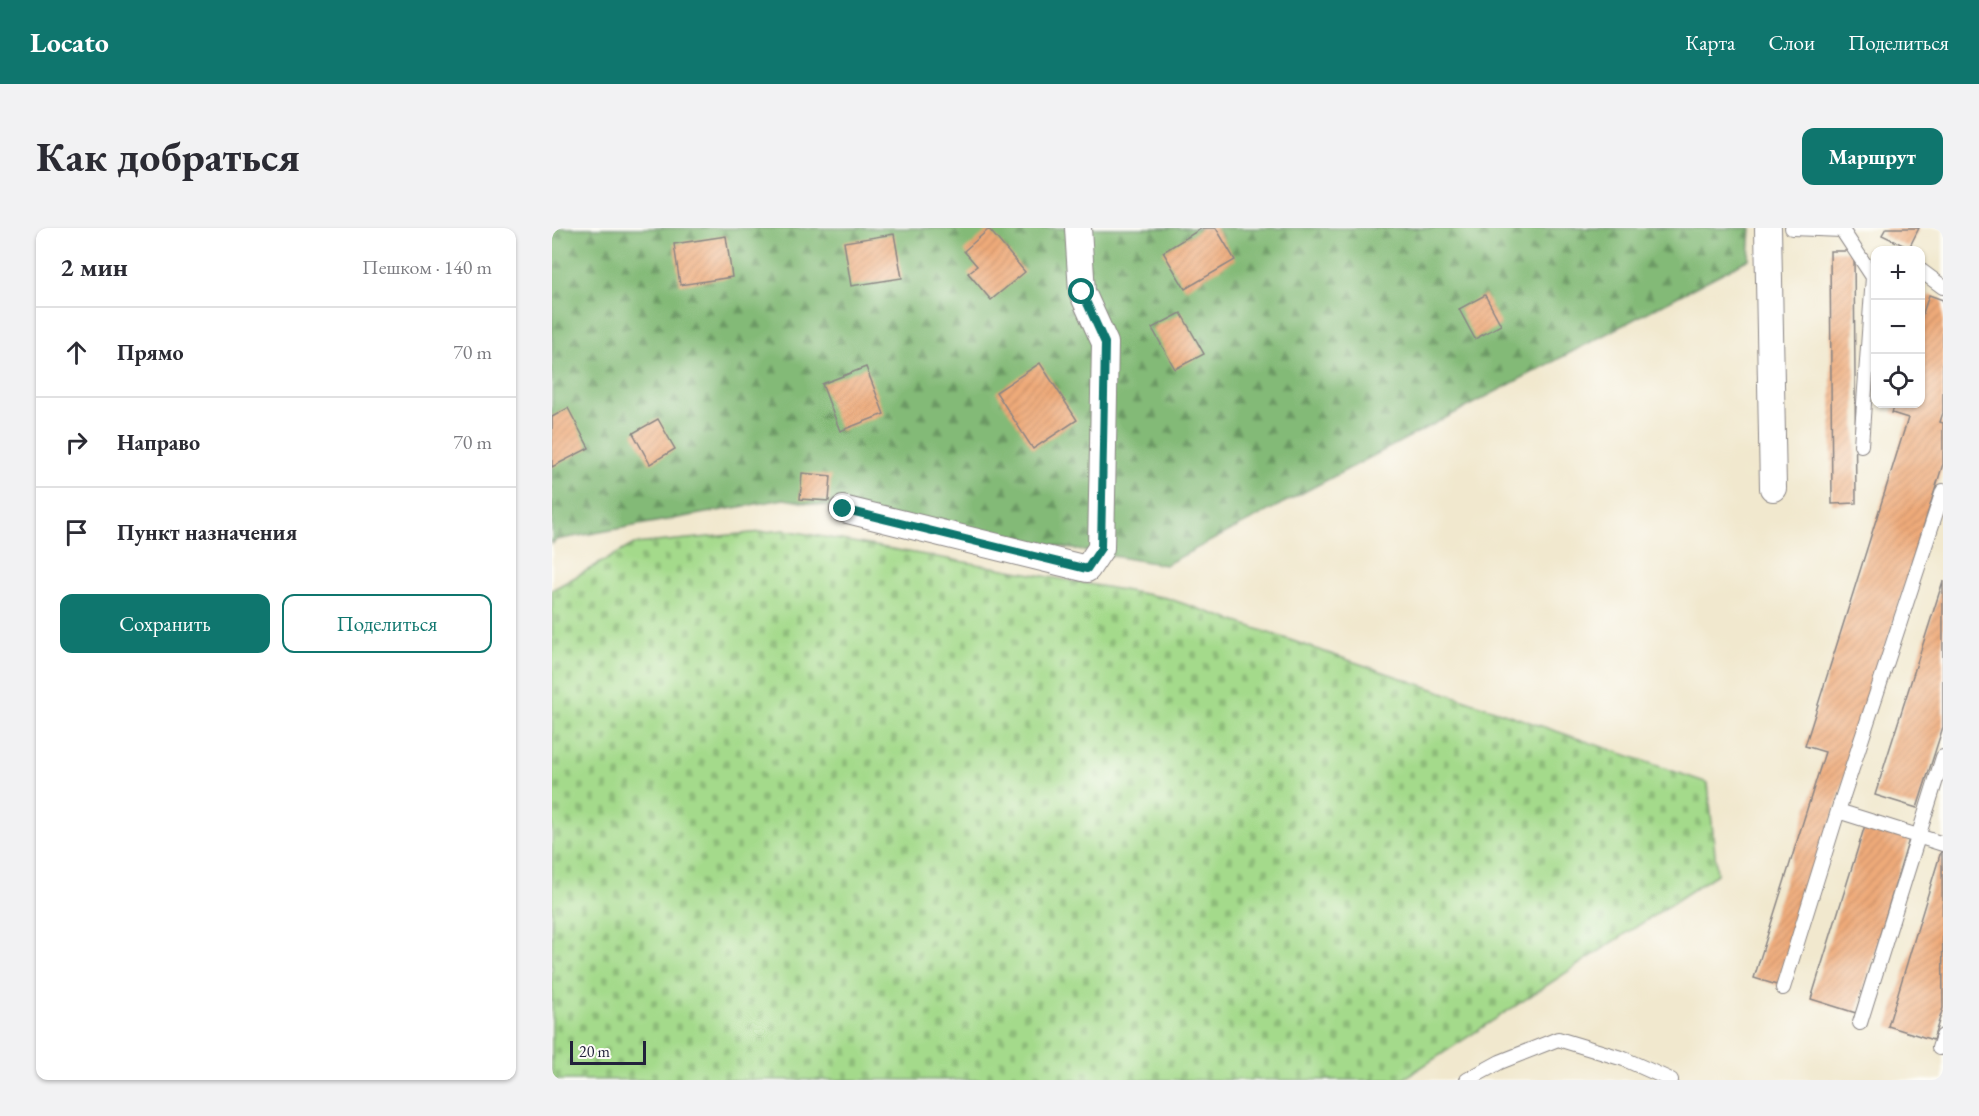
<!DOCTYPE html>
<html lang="ru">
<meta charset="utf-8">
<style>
:root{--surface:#fff;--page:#f2f2f3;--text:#2b2b33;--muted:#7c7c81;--line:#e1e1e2;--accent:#0f766e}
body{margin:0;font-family:"EB Garamond",serif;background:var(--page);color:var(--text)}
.controls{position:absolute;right:18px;top:18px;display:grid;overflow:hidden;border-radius:12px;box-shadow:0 2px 4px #0004}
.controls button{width:54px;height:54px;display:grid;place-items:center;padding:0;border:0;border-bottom:2px solid var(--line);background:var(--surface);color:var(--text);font:30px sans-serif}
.scale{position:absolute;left:18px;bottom:15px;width:76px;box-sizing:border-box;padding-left:6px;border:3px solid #22223b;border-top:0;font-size:16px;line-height:21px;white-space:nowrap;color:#22223b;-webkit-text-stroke:4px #fdfcf7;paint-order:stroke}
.stop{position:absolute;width:18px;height:18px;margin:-14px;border:4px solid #0f766e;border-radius:50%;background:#fff}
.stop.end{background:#0f766e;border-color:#fff;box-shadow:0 2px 6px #0008}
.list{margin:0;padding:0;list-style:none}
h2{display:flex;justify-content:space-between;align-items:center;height:78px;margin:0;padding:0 24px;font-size:26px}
h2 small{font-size:20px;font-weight:400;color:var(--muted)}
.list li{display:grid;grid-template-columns:39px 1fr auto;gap:18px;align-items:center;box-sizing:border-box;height:90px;padding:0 24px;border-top:2px solid var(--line)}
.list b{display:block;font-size:22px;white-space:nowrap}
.list em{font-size:20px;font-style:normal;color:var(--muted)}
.actions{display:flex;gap:12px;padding:18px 24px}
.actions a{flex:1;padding:14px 0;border:2px solid var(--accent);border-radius:12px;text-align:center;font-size:21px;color:var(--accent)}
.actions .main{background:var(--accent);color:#fff}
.icon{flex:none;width:33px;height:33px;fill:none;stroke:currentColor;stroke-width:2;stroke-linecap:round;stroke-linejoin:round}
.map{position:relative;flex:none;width:1391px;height:852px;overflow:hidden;border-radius:12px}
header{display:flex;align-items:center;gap:36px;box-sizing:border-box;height:84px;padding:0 30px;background:var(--accent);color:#fff}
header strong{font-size:28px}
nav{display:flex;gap:33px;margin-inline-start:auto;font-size:21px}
.intro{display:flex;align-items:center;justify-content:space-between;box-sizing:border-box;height:144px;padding:0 36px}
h1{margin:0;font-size:42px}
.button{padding:15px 27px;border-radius:12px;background:var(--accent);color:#fff;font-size:21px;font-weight:700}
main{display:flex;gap:36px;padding:0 36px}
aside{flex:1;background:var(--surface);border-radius:12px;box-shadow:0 2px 4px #0004}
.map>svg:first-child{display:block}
</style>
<header>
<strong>Locato</strong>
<nav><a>Карта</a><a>Слои</a><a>Поделиться</a></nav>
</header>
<div class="intro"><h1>Как добраться</h1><a class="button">Маршрут</a></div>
<main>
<aside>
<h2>2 мин<small>Пешком · 140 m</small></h2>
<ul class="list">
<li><svg class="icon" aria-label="ahead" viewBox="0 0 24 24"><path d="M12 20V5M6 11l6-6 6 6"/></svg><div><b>Прямо</b></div><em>70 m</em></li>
<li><svg class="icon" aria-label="right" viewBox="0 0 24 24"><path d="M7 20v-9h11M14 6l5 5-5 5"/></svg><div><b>Направо</b></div><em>70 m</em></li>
<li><svg class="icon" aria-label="arrive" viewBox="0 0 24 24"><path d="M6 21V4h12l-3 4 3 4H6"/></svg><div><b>Пункт назначения</b></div></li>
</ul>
<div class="actions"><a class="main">Сохранить</a><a>Поделиться</a></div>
</aside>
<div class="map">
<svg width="1391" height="852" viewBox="0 0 1391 852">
<defs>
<pattern id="forest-firs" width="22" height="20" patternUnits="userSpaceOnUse" patternTransform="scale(1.5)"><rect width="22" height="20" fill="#83ba77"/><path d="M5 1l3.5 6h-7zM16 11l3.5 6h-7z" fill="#6b9763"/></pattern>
<pattern id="cemetery-stones" width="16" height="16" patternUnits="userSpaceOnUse" patternTransform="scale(1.5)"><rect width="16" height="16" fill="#a4da8b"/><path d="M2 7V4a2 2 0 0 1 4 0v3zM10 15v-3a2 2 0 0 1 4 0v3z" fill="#8dbb79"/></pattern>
<pattern id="building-hatch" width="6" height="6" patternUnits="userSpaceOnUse" patternTransform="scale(1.5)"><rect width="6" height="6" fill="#eeaa79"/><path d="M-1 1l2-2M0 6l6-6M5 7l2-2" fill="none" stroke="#cc926a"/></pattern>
</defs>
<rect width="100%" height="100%" fill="#fdfcf7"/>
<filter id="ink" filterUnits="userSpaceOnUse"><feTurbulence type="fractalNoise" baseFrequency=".0167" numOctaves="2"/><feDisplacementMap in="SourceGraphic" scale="12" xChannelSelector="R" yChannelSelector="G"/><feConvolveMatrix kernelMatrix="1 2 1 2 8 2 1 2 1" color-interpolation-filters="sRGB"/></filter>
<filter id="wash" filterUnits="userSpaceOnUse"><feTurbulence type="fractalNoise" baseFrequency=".008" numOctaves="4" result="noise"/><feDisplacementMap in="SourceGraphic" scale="24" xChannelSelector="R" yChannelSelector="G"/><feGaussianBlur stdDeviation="1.35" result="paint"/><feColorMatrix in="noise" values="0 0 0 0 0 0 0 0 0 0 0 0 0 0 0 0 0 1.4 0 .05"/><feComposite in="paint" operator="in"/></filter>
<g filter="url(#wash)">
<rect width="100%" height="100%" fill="#f1e8ce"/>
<path fill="url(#forest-firs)" stroke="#526e59" stroke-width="1.5" d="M0,0H1199L1197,31L613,337L232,271L4,312L0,316Z"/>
<path fill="url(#cemetery-stones)" stroke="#637e63" stroke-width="1.5" d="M233,302L615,370L1156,555L1165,646L850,852H0V362L82,316Z"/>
<g id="blocks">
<path fill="url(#building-hatch)" d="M650,0H664L683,32L633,61L611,24Z
M1334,0H1367L1357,20L1330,7Z
M437,1L473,44L439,72L416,45L425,38L412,23Z
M342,6L350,50L299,58L292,14Z
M174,8L180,49L128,57L122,16Z
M1278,23H1302L1304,275L1280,276Z
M933,67L949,97L923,111L907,81Z
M1377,67L1391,72V185L1388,194L1391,195V236L1228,758L1202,750L1273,524L1253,518L1356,190L1340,185L1343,176H1368V94Z
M629,85L652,126L623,141L600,100Z
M488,135L525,192L481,221L444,164Z
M314,139L332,186L288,203L270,156Z
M16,180L37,220L0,239V189Z
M106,191L123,221L98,236L81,205Z
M250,245L279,248L277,273L248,271Z
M1391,353V499L1365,580L1323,567Z
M1314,594L1358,608L1304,785L1259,771Z
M1390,620L1391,780L1381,812L1336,798Z"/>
</g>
</g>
<g filter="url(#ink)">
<use href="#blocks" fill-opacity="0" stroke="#8a8584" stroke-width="1.5"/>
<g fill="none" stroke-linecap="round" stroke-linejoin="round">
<defs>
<path id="service" d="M1240,0L1290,2L1321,49L1324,48
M1368,42L1391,59
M1309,217L1321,49
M1286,583L1391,616
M1231,760L1286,583L1391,263
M1308,795L1391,529
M1387,820L1391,808
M915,852L948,834L1006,811L1072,831L1119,852"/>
<path id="minor" d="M1216,0L1221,260
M291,281L535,341L549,320L553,115L530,64L526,0"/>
</defs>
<use href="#service" stroke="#8a8584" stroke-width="16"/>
<use href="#minor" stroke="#8a8584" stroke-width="28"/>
<use href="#service" stroke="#fff" stroke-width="14"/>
<use href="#minor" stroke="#fff" stroke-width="26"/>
</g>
</g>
<g fill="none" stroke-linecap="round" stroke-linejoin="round" filter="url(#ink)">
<path stroke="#0f766e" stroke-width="8" d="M291,281L535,341L549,320L553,115L530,64"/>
</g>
</svg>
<div class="controls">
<button>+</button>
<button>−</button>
<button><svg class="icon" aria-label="locate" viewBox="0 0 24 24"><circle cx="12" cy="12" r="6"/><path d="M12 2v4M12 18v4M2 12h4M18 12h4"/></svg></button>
</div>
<div class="scale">20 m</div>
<div class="stop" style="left:530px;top:64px"></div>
<div class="stop end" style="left:291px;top:281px"></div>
</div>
</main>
